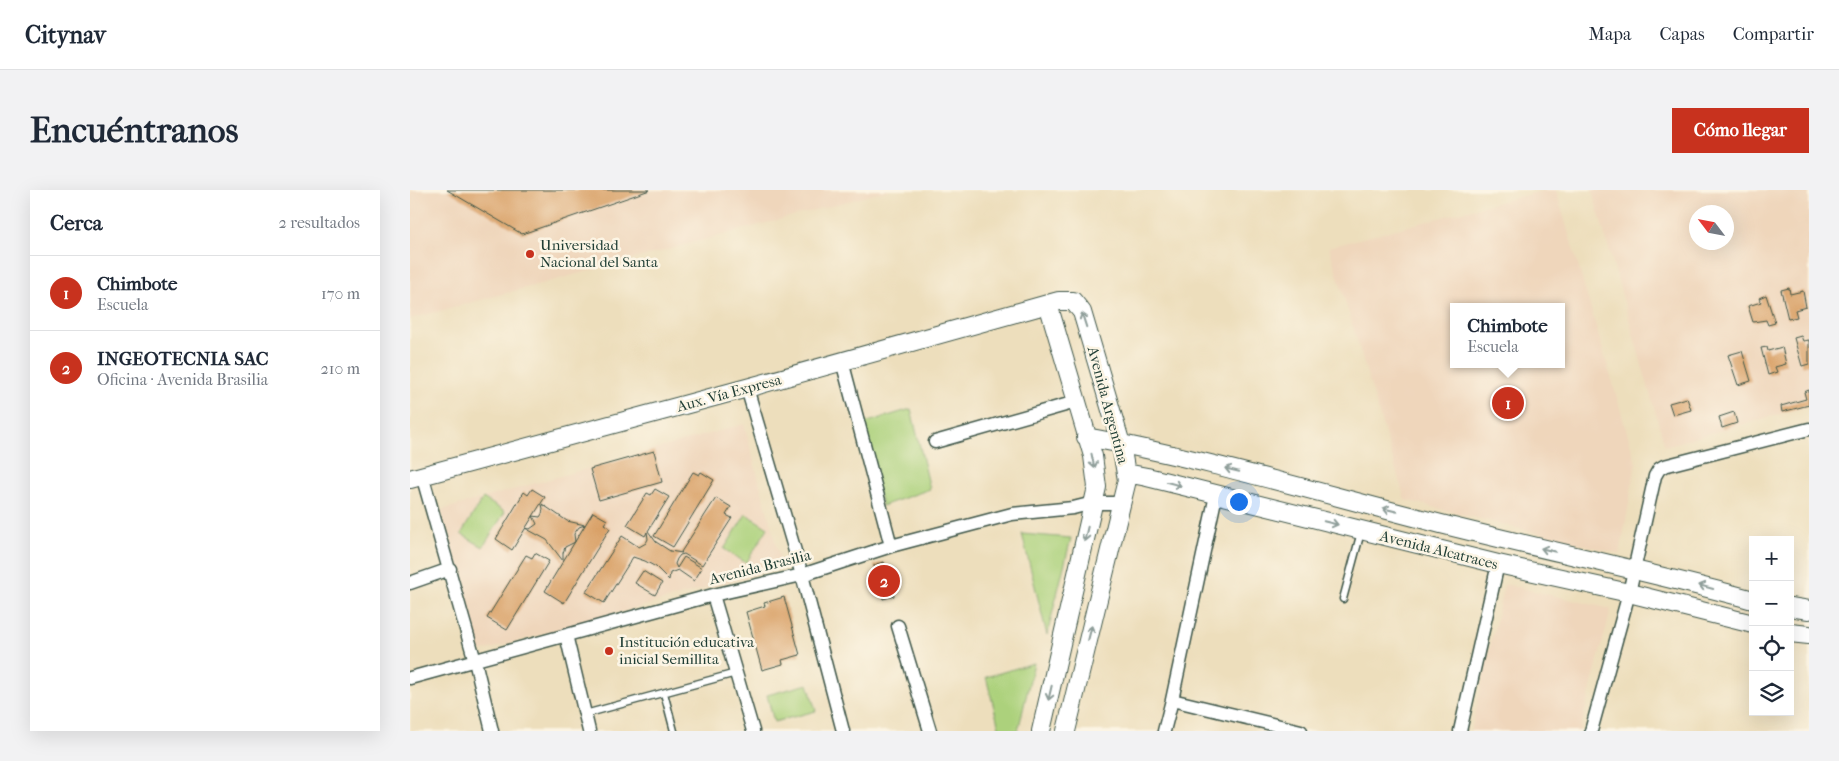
<!DOCTYPE html>
<html lang="es">
<meta charset="utf-8">
<style>
:root{--surface:#fff;--page:#f2f2f3;--text:#1f2937;--muted:#747a83;--line:#e0e1e3;--accent:#c8321e}
body{margin:0;font-family:"IM FELL French Canon",serif;background:var(--page);color:var(--text)}
.controls{position:absolute;right:15px;bottom:15px;display:grid;overflow:hidden;border-radius:0px;box-shadow:0 5px 20px #0002}
.controls button{width:45px;height:45px;display:grid;place-items:center;padding:0;border:0;border-bottom:1px solid var(--line);background:var(--surface);color:var(--text);font:25px sans-serif}
.compass{position:absolute;left:1279px;top:15px;width:45px;height:45px;border-radius:50%;background:var(--surface);box-shadow:0 5px 20px #0002;rotate:302deg}
.you{position:absolute;left:828px;top:311px;width:18px;height:18px;margin:-12px;border:4px solid #fff;border-radius:50%;background:#1a73e8;box-shadow:0 0 0 8px #1a73e833}
.badge{display:grid;place-items:center;width:32px;height:32px;border-radius:50%;background:var(--accent);color:#fff;font-size:16px;font-weight:700}
.pin{position:absolute;translate:-50% -50%;border:2px solid #fff;box-shadow:0 1px 5px #0006}
.popup{position:absolute;left:1040px;top:113px;width:115px;height:65px;box-sizing:border-box;display:grid;place-content:center;border-radius:0px;background:var(--surface);filter:drop-shadow(0 1px 4px #0005);font-size:16px;white-space:nowrap;color:var(--muted)}
.popup b{font-size:19px;color:var(--text)}
.popup::after{content:'';position:absolute;left:50%;top:100%;margin-left:-10px;border:10px solid transparent;border-top-color:var(--surface)}
.list{margin:0;padding:0;list-style:none}
h2{display:flex;justify-content:space-between;align-items:center;height:65px;margin:0;padding:0 20px;font-size:21px}
h2 small{font-size:16px;font-weight:400;color:var(--muted)}
.list li{display:grid;grid-template-columns:32px 1fr auto;gap:15px;align-items:center;box-sizing:border-box;height:75px;padding:0 20px;border-top:1px solid var(--line)}
.list b{display:block;font-size:19px;white-space:nowrap}
.list p{margin:0;font-size:16px;white-space:nowrap;color:var(--muted)}
.list em{font-size:16px;font-style:normal;color:var(--muted)}
.icon{flex:none;width:28px;height:28px;fill:none;stroke:currentColor;stroke-width:2;stroke-linecap:round;stroke-linejoin:round}
.map{position:relative;flex:none;width:1399px;height:541px;overflow:hidden;border-radius:0px}
header{display:flex;align-items:center;gap:30px;box-sizing:border-box;height:70px;padding:0 25px;background:var(--surface);border-bottom:1px solid var(--line)}
header strong{font-size:24px}
nav{display:flex;gap:28px;margin-inline-start:auto;font-size:18px}
.intro{display:flex;align-items:center;justify-content:space-between;box-sizing:border-box;height:120px;padding:0 30px}
h1{margin:0;font-size:35px}
.button{padding:12px 22px;border-radius:0px;background:var(--accent);color:#fff;font-size:18px;font-weight:700}
main{display:flex;gap:30px;padding:0 30px}
aside{flex:1;background:var(--surface);border-radius:0px;box-shadow:0 5px 20px #0002}
.map>svg:first-child{display:block}
</style>
<header>
<strong>Citynav</strong>
<nav><a>Mapa</a><a>Capas</a><a>Compartir</a></nav>
</header>
<div class="intro"><h1>Encuéntranos</h1><a class="button">Cómo llegar</a></div>
<main>
<aside>
<h2>Cerca<small>2 resultados</small></h2>
<ul class="list">
<li><span class="badge">1</span><div><b>Chimbote</b><p>Escuela</p></div><em>170 m</em></li>
<li><span class="badge">2</span><div><b>INGEOTECNIA SAC</b><p>Oficina · Avenida Brasilia</p></div><em>210 m</em></li>
</ul>
</aside>
<div class="map">
<svg width="1399" height="541" viewBox="0 0 1399 541">
<rect width="100%" height="100%" fill="#fcf5e5"/>
<filter id="ink" filterUnits="userSpaceOnUse"><feTurbulence type="fractalNoise" baseFrequency=".02" numOctaves="2"/><feDisplacementMap in="SourceGraphic" scale="10" xChannelSelector="R" yChannelSelector="G"/><feConvolveMatrix kernelMatrix="1 2 1 2 8 2 1 2 1" color-interpolation-filters="sRGB"/></filter>
<filter id="wash" filterUnits="userSpaceOnUse"><feTurbulence type="fractalNoise" baseFrequency=".0096" numOctaves="4" result="noise"/><feDisplacementMap in="SourceGraphic" scale="20" xChannelSelector="R" yChannelSelector="G"/><feGaussianBlur stdDeviation="1.12" result="paint"/><feColorMatrix in="noise" values="0 0 0 0 0 0 0 0 0 0 0 0 0 0 0 0 0 1.4 0 .05"/><feComposite in="paint" operator="in"/></filter>
<g filter="url(#wash)">
<rect width="100%" height="100%" fill="#eddebc"/>
<path fill="#efd6bb" fill-rule="evenodd" d="M0,0H479L0,129Z
M1135,0H1146L1226,273L1210,364L995,310L919,57ZM1044,117H1152V174H1044Z
M1182,0H1399V216L1255,256ZM1286,22H1316V52H1286Z
M334,234L372,377L70,462L31,320Z
M1094,394L1201,419L1170,541H1061Z"/>
<path fill="#acd17b" stroke="#668758" d="M501,219L520,299L472,316L451,234Z
M73,308L95,322L73,357L51,344Z
M336,324L358,338L336,373L314,359Z
M612,344L661,348L637,445Z
M624,473L608,541H590L576,487Z
M398,494L406,521L364,532L357,505Z"/>
<g id="blocks">
<path fill="#d9a066" d="M37,0H240L112,44Z
M1379,98L1380,104L1393,101L1396,117L1385,120L1387,127L1378,129L1371,100Z
M1356,105L1365,133L1358,135L1356,130L1343,132L1338,116L1351,112L1349,108Z
M1391,146L1393,151L1399,150V174L1392,176L1384,148Z
M1357,157L1358,161L1372,157L1376,174L1365,177L1367,182L1358,185L1351,158Z
M1332,161L1341,191L1328,195L1318,165Z
M1399,200V215L1372,222L1371,216L1396,209L1394,202Z
M1277,208L1281,220L1263,225L1259,213Z
M1324,222L1327,233L1312,238L1309,227Z
M244,261L252,292L189,310L180,279Z
M283,282L289,285L291,282L304,290L263,357L244,346Z
M122,299L135,307L102,360L86,349L114,302L118,305Z
M245,299L259,307L238,341L246,352L260,361L272,363L271,362L306,308L321,317L316,325L322,328L292,375L274,364L270,365L267,369L265,374L267,378L274,367L292,378L284,391L268,380L260,383L259,390L246,377L235,371L223,367L194,413L176,402L212,346L229,357L236,353L238,349L237,342L235,346L217,335L237,303L241,305Z
M132,314L157,331L175,335L169,337L164,344L165,352L155,357L153,363V371L137,350L115,338L120,339L127,334L123,326L130,327L132,324L133,319Z
M183,322L197,330L194,334L200,338L154,413L135,401Z
M125,363L139,371L97,440L77,428L116,365L122,368Z
M474,372L484,406L473,409L464,375Z
M233,381L252,393L245,405L225,393Z
M374,407L390,465L372,470L373,474L352,480L336,422L355,416L354,413Z"/>
</g>
</g>
<g filter="url(#ink)">
<use href="#blocks" fill-opacity="0" stroke="#3e5548" stroke-width="1"/>
<g fill="none" stroke-linecap="round" stroke-linejoin="round">
<defs>
<path id="service" d="M933,409L951,342
M254,503L264,541
M175,524L326,483"/>
<path id="minor" d="M432,171L481,356
M337,198L392,385L433,541
M525,252L666,212
M12,285L65,471L82,541
M0,393L40,379
M303,405L343,541
M488,436L520,541
M156,445L179,541
M0,488L303,405L392,385L481,356L602,324L663,318L683,313H711
M762,510L891,541
M754,541L762,510L806,305
M1050,541L1088,374
M1181,541L1219,403L1245,286L1249,279L1254,276L1399,239"/>
<path id="secondary" d="M676,247C796,269 913,304 1031,334C1135,360 1240,382 1343,410
M716,283L737,287L1088,374L1219,403L1343,434
M0,289L337,198L638,114L649,111H663L672,122L711,254L717,290L656,541
M1380,417L1399,420
M1380,443L1399,445
M631,541L687,297L683,266L638,114"/>
</defs>
<use href="#service" stroke="#3e5548" stroke-width="9"/>
<use href="#minor" stroke="#3e5548" stroke-width="15"/>
<use href="#secondary" stroke="#3e5548" stroke-width="20"/>
<use href="#service" stroke="#fff" stroke-width="6"/>
<use href="#minor" stroke="#fff" stroke-width="12"/>
<use href="#secondary" stroke="#fff" stroke-width="18"/>
</g>
<defs><path id="oneway-shaft" d="M-6 0H5M1.5-3L5.5 0L1.5 3" fill="none" stroke-width="1.6" stroke-linecap="round" stroke-linejoin="round" transform="scale(1.25)"/></defs>
<g stroke="#8f9e9a">
<use href="#oneway-shaft" transform="translate(674 130) rotate(-108)"/>
<use href="#oneway-shaft" transform="translate(683 271) rotate(78)"/>
<use href="#oneway-shaft" transform="translate(822 280) rotate(-166)"/>
<use href="#oneway-shaft" transform="translate(764 294) rotate(15)"/>
<use href="#oneway-shaft" transform="translate(980 320) rotate(-166)"/>
<use href="#oneway-shaft" transform="translate(921 333) rotate(14)"/>
<use href="#oneway-shaft" transform="translate(676 344) rotate(103)"/>
<use href="#oneway-shaft" transform="translate(1138 360) rotate(-166)"/>
<use href="#oneway-shaft" transform="translate(1296 397) rotate(-165)"/>
<use href="#oneway-shaft" transform="translate(680 443) rotate(-76)"/>
<use href="#oneway-shaft" transform="translate(640 503) rotate(103)"/>
</g>
</g>
<g fill="#c8321e" stroke="#fcf5e5" stroke-width="2">
<circle cx="120" cy="64" r="5"/>
<circle cx="199" cy="461" r="5"/>
</g>
<g text-anchor="middle" stroke-width="5" stroke-linejoin="round" paint-order="stroke">
<g font-size="15" fill="#1f3d34" stroke="#fcf5e5" text-anchor="start">
<text x="130" y="60">Universidad<tspan x="130" dy="17">Nacional del Santa</tspan></text>
<text x="209" y="457">Institución educativa<tspan x="209" dy="17">inicial Semillita</tspan></text>
</g>
<g font-size="15" fill="#1f3d34" stroke="#fcf5e5">
<text transform="translate(319 203) rotate(-15)" y="5">Aux. Vía Expresa</text>
<text transform="translate(698 215) rotate(75)" y="5">Avenida Argentina</text>
<text transform="translate(1029 360) rotate(14)" y="5">Avenida Alcatraces</text>
<text transform="translate(350 377) rotate(-14)" y="5">Avenida Brasilia</text>
</g>
</g>
</svg>
<div class="controls">
<button>+</button>
<button>−</button>
<button><svg class="icon" aria-label="locate" viewBox="0 0 24 24"><circle cx="12" cy="12" r="6"/><path d="M12 2v4M12 18v4M2 12h4M18 12h4"/></svg></button>
<button><svg class="icon" aria-label="layers" viewBox="0 0 24 24"><path d="M12 4l9 5-9 5-9-5zM3 14l9 5 9-5"/></svg></button>
</div>
<svg class="compass" viewBox="-18 -18 36 36"><path d="M0-13l5 13h-10z" fill="#e53935"/><path d="M0 13l5-13h-10z" fill="#747a83"/></svg>
<div class="you"></div>
<div class="pin badge" style="left:1098px;top:213px">1</div>
<div class="popup"><b>Chimbote</b>Escuela</div>
<div class="pin badge" style="left:474px;top:391px">2</div>
</div>
</main>
